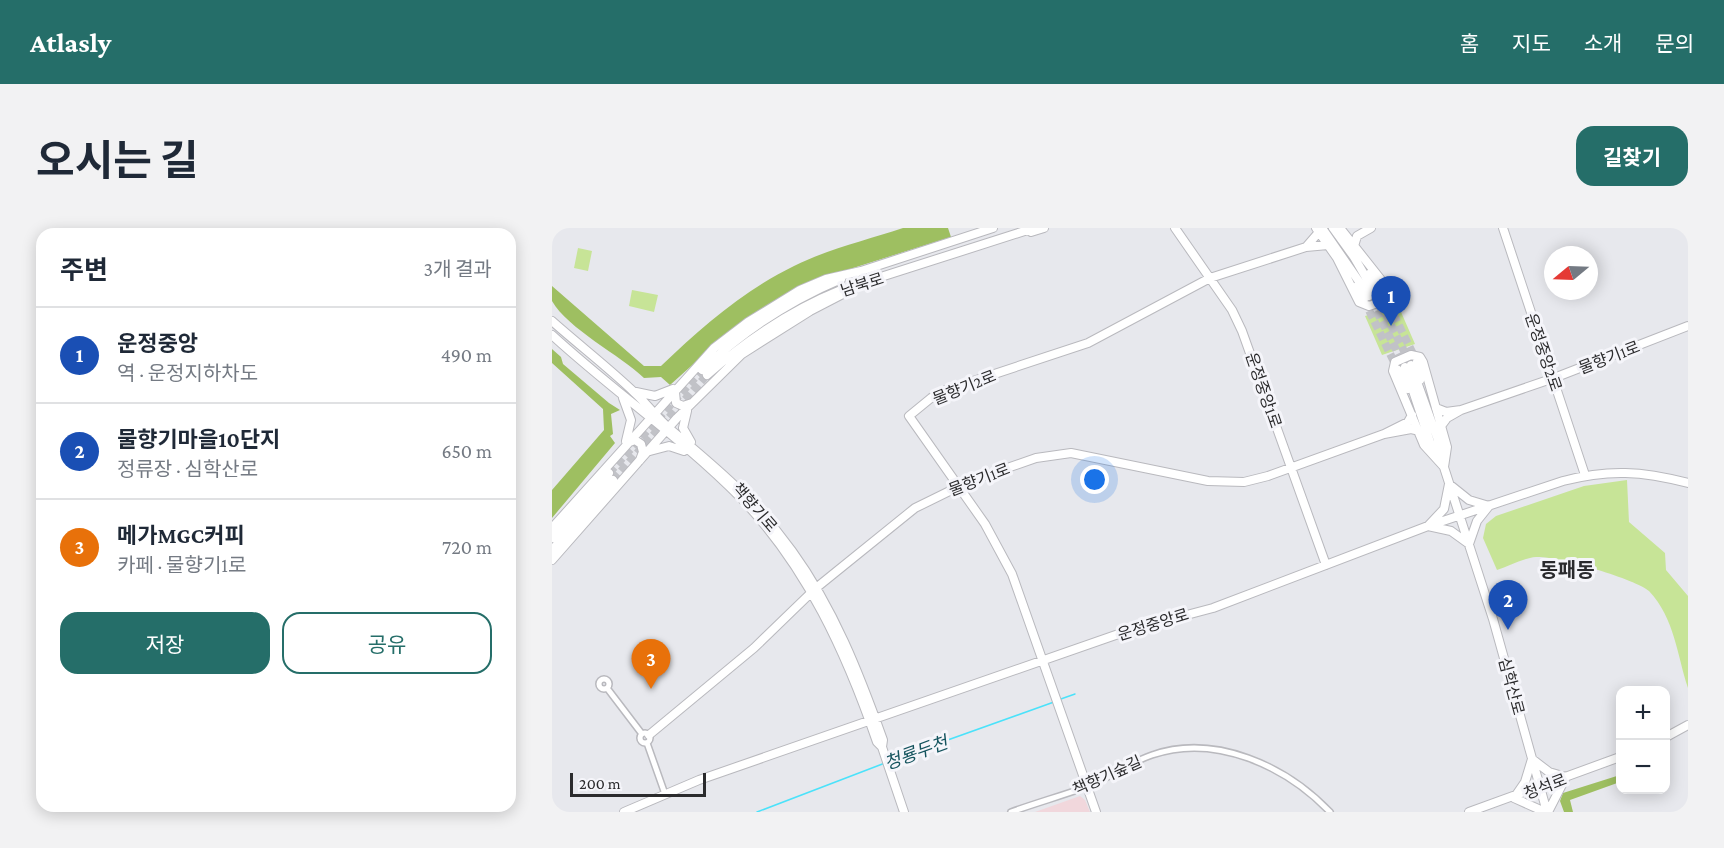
<!DOCTYPE html>
<html lang="ko">
<meta charset="utf-8">
<style>
:root{--surface:#fff;--page:#f2f2f3;--text:#1f2937;--muted:#747a83;--line:#e0e1e3;--accent:#256e69}
body{margin:0;font-family:"Crimson Pro","Noto Sans KR",serif;background:var(--page);color:var(--text)}
.controls{position:absolute;right:18px;bottom:18px;display:grid;overflow:hidden;border-radius:12px;box-shadow:0 3px 15px #0003}
.controls button{width:54px;height:54px;display:grid;place-items:center;padding:0;border:0;border-bottom:2px solid var(--line);background:var(--surface);color:var(--text);font:30px sans-serif}
.compass{position:absolute;left:992px;top:18px;width:54px;height:54px;border-radius:50%;background:var(--surface);box-shadow:0 3px 15px #0003;rotate:251deg}
.scale{position:absolute;left:18px;bottom:15px;width:136px;box-sizing:border-box;padding-left:6px;border:3px solid #2b2b2d;border-top:0;font-size:16px;line-height:21px;white-space:nowrap;color:#2b2b2d;-webkit-text-stroke:4px #f5f5fa;paint-order:stroke}
.you{position:absolute;left:543px;top:252px;width:21px;height:21px;margin:-15px;border:4px solid #fff;border-radius:50%;background:#1a73e8;box-shadow:0 0 0 9px #1a73e833}
.badge{display:grid;place-items:center;width:39px;height:39px;border-radius:50%;background:var(--accent);color:#fff;font-size:20px;font-weight:700}
.pin{position:absolute;translate:-50% -50px;filter:drop-shadow(0 2px 3px #0008)}
.pin::after{content:'';position:absolute;top:32px;width:21px;height:18px;background:inherit;clip-path:polygon(0 0,100% 0,50% 100%)}
.list{margin:0;padding:0;list-style:none}
h2{display:flex;justify-content:space-between;align-items:center;height:78px;margin:0;padding:0 24px;font-size:26px}
h2 small{font-size:20px;font-weight:400;color:var(--muted)}
.list li{display:grid;grid-template-columns:39px 1fr auto;gap:18px;align-items:center;box-sizing:border-box;height:96px;padding:0 24px;border-top:2px solid var(--line)}
.list b{display:block;font-size:22px;white-space:nowrap}
.list p{margin:0;font-size:20px;white-space:nowrap;color:var(--muted)}
.list em{font-size:20px;font-style:normal;color:var(--muted)}
.actions{display:flex;gap:12px;padding:18px 24px}
.actions a{flex:1;padding:14px 0;border:2px solid var(--accent);border-radius:18px;text-align:center;font-size:21px;color:var(--accent)}
.actions .main{background:var(--accent);color:#fff}
.map{position:relative;flex:none;width:1136px;height:584px;overflow:hidden;border-radius:18px}
header{display:flex;align-items:center;gap:36px;box-sizing:border-box;height:84px;padding:0 30px;background:var(--accent);color:#fff}
header strong{font-size:28px}
nav{display:flex;gap:33px;margin-inline-start:auto;font-size:21px}
.intro{display:flex;align-items:center;justify-content:space-between;box-sizing:border-box;height:144px;padding:0 36px}
h1{margin:0;font-size:42px}
.button{padding:15px 27px;border-radius:18px;background:var(--accent);color:#fff;font-size:21px;font-weight:700}
main{display:flex;gap:36px;padding:0 36px}
aside{flex:1;background:var(--surface);border-radius:18px;box-shadow:0 3px 15px #0003}
.map>svg:first-child{display:block}
</style>
<header>
<strong>Atlasly</strong>
<nav><a>홈</a><a>지도</a><a>소개</a><a>문의</a></nav>
</header>
<div class="intro"><h1>오시는 길</h1><a class="button">길찾기</a></div>
<main>
<aside>
<h2>주변<small>3개 결과</small></h2>
<ul class="list">
<li><span class="badge" style="background:#1a4fb4">1</span><div><b>운정중앙</b><p>역 · 운정지하차도</p></div><em>490 m</em></li>
<li><span class="badge" style="background:#1a4fb4">2</span><div><b>물향기마을10단지</b><p>정류장 · 심학산로</p></div><em>650 m</em></li>
<li><span class="badge" style="background:#e8710a">3</span><div><b>메가MGC커피</b><p>카페 · 물향기1로</p></div><em>720 m</em></li>
</ul>
<div class="actions"><a class="main">저장</a><a>공유</a></div>
</aside>
<div class="map">
<svg width="1136" height="584" viewBox="0 0 1136 584">
<rect width="100%" height="100%" fill="#e7e8ed"/>
<path fill="#f1d7dc" d="M528,568L533,572L538,584H483Z"/>
<path fill="#c7e497" d="M26,20L40,23L36,43L22,40Z
M80,62L106,67L102,84L77,78Z
M846,77L863,116L830,127L813,88Z
M1075,252L1077,294L1113,325L1114,342L1136,368V460C1125,427 1123,391 1097,363C1084,351 1002,327 984,329C971,330 957,338 945,342L931,310L934,296L944,288L1032,258Z"/>
<path fill="#9ebf61" d="M351,0H396L399,9L279,47L165,115L118,157L109,149L92,150C68,127 16,101 0,73V58L92,138H109C150,99 191,63 242,38C276,21 315,12 351,0Z
M0,121L9,129L11,136L57,175L68,182L59,186L61,206L58,208L63,215L0,290V262L52,202L51,181L0,135Z
M1068,547V554L1018,572L1021,584H1012L1008,573L1011,565Z"/>
<g fill="none" stroke-linecap="round" stroke-linejoin="round">
<path stroke="#4be2fa" stroke-width="1.5" d="M506,472L523,466
M337,533L502,474
M205,584L333,535"/>
<path stroke="#c1c2c7" stroke-width="8" stroke-dasharray="8 4" stroke-linecap="butt" d="M823,65L857,133
M831,65L863,130
M812,72L845,140
M819,72L853,139
M57,245L150,142
M61,252L155,147"/>
<defs>
<path id="street" d="M47 456a5 5 0 1 1 10 0a5 5 0 1 1-10 0Z
M55,460L90,506
M88 510a5 5 0 1 1 10 0a5 5 0 1 1-10 0Z
M95,515L113,566
M459,584C484,575 509,568 534,559C556,551 576,535 600,527C663,505 734,538 778,584"/>
<path id="secondary" d="M623,0L680,82L690,103L774,337
M764,0L785,30L807,74L817,78L832,73L836,68L834,58L788,0
M770,0L817,68
M781,0L802,29L823,65
M951,0L1033,247
M479,4L492,0
M767,4L754,19L776,17
M802,18L805,8L819,0
M306,44L441,0
M817,46L829,61
M310,55L482,0
M805,58L812,71
M0,93C27,117 57,140 83,165C95,176 105,190 118,201C166,241 203,272 240,323C282,381 307,445 331,512L330,519
M0,107C61,163 131,211 189,270C255,339 294,424 325,514L330,519L352,584
M859,127L868,129L871,134L895,219L892,239L872,217L841,143L843,134Z
M865,134L868,152
M853,139L878,214L889,230L886,212L859,137
M150,142C191,103 237,73 289,51
M846,142L856,161
M155,147C196,111 239,82 289,62
M84,164L103,168L121,161
M123,164L124,175L131,178L140,175
M71,170L79,192L74,213
M884,180L894,184L909,182L895,190L889,198
M909,182L1002,150L1136,98
M135,183L131,200L139,214
M860,187L856,194L832,206L859,201L868,203
M75,215L83,212L89,216L91,224L88,232
M98,223L117,218L132,223
M889,230L941,391L995,584
M897,256L917,272L937,278L925,293L917,316L899,303L876,298L892,281Z
M0,300L162,120L196,94L248,62L274,51L309,43
M0,310L57,245
M0,322L61,252
M0,332L125,190L190,126L258,83L312,55
M97,507L202,420L264,360L363,280L418,253L484,230L519,225L656,253L692,254L716,248L832,206
M1114,509L1136,497
M72,584L147,552L578,402L661,380L876,298L1011,253C1057,241 1090,243 1136,255
M544,584L460,346L433,296L357,188L379,170L394,162L536,115L658,50L754,19
M917,584L1068,529
M993,584L962,570L973,554L980,531L997,544L1014,549L996,584"/>
</defs>
<use href="#street" stroke="#b9b9be" stroke-width="8"/>
<use href="#secondary" stroke="#b9b9be" stroke-width="10"/>
<use href="#street" stroke="#fff" stroke-width="5"/>
<use href="#secondary" stroke="#fff" stroke-width="8"/>
</g>
<g text-anchor="middle" stroke-width="6" stroke-linejoin="round" paint-order="stroke">
<g font-size="16" fill="#2b2b2d" stroke="#f5f5fa">
<text transform="translate(310 56) rotate(-18)" y="6">남북로</text>
<text transform="translate(992 124) rotate(71)" y="6">운정중앙2로</text>
<text transform="translate(1057 129) rotate(-21)" y="6">물향기1로</text>
<text transform="translate(412 159) rotate(-22)" y="6">물향기2로</text>
<text transform="translate(712 162) rotate(71)" y="6">운정중앙1로</text>
<text transform="translate(427 251) rotate(-21)" y="6">물향기1로</text>
<text transform="translate(203 279) rotate(49)" y="6">책향기로</text>
<text transform="translate(601 396) rotate(-17)" y="6">운정중앙로</text>
<text transform="translate(960 458) rotate(75)" y="6">심학산로</text>
<text transform="translate(555 547) rotate(-24)" y="6">책향기숲길</text>
<text transform="translate(993 558) rotate(-21)" y="6">청석로</text>
</g>
<g font-size="18" font-style="italic" fill="#15545e" stroke="#f5f5fa">
<text transform="translate(364 525) rotate(-20)" y="6">청룡두천</text>
</g>
<g font-size="20" font-weight="bold" fill="#2a2a2e" stroke="#f5f5fa">
<text x="1015" y="349">동패동</text>
</g>
</g>
</svg>
<div class="controls">
<button>+</button>
<button>−</button>
</div>
<svg class="compass" viewBox="-18 -18 36 36"><path d="M0-13l5 13h-10z" fill="#e53935"/><path d="M0 13l5-13h-10z" fill="#747a83"/></svg>
<div class="scale">200 m</div>
<div class="you"></div>
<div class="pin badge" style="left:839px;top:98px;background:#1a4fb4">1</div>
<div class="pin badge" style="left:956px;top:402px;background:#1a4fb4">2</div>
<div class="pin badge" style="left:99px;top:461px;background:#e8710a">3</div>
</div>
</main>
